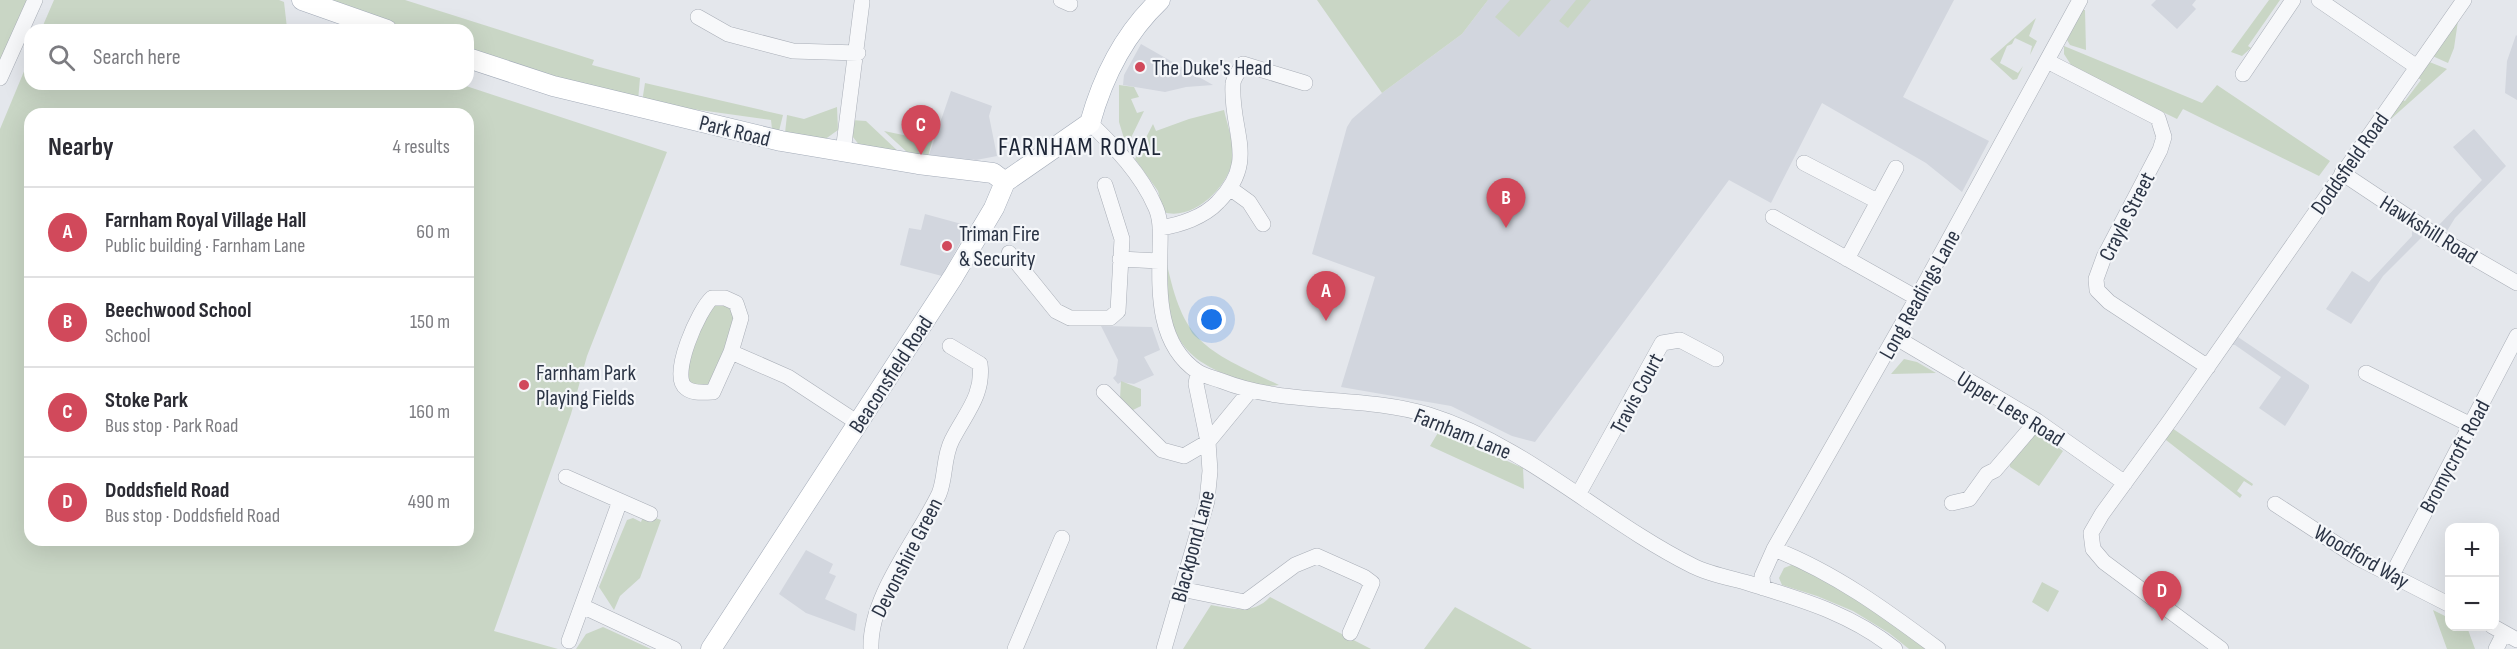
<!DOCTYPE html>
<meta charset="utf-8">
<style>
:root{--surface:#fff;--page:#f7f7f7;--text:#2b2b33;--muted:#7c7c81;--line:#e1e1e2;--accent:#d1495b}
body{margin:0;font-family:"Sofia Sans Condensed",sans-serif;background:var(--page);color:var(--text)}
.controls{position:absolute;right:18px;bottom:18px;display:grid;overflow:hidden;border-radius:12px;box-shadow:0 6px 24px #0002}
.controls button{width:54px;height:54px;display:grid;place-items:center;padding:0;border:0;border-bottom:2px solid var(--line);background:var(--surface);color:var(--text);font:30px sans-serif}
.you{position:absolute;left:1212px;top:320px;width:21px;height:21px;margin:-15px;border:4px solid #fff;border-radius:50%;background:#1a73e8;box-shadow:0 0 0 9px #1a73e833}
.badge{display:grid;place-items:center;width:39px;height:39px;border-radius:50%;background:var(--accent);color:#fff;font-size:20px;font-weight:700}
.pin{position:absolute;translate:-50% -50px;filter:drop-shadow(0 2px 3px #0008)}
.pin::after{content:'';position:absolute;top:32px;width:21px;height:18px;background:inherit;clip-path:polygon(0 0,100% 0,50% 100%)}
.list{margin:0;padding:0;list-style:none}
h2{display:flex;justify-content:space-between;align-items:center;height:78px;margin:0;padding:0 24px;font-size:26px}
h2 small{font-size:20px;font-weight:400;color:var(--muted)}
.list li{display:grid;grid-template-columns:39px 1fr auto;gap:18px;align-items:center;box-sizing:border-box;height:90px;padding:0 24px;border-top:2px solid var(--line)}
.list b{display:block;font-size:22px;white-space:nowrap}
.list p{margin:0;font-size:20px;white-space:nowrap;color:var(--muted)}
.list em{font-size:20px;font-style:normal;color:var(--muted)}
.icon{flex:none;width:33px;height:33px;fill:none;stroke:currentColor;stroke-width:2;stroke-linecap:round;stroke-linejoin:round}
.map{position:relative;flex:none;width:2517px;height:649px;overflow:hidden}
.search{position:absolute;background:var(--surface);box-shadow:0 6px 24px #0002;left:24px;top:24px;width:450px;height:66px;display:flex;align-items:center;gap:15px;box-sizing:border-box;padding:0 21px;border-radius:18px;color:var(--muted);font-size:22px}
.panel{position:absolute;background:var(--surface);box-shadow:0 6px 24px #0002;left:24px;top:108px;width:450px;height:438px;border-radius:18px}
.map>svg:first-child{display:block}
</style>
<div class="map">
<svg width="2517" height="649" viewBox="0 0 2517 649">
<rect width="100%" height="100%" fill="#e4e7ec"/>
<path fill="#d2d6de" d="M1488,0H1954L1903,97L1989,141L1962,192L1926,163L1822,103L1771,203L1729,180L1535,442L1512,436L1451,406L1341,387L1375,277L1312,254L1347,127L1352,119L1382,93L1462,34Z
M2156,0H2196L2192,5L2196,9L2177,29L2151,5Z
M2516,35L2517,36V100L2505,93L2507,61Z
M1141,44L1213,85L1186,87L1165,92L1123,85L1124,75Z
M951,91L992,106L989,116L997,156L976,160L929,155Z
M2474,129L2506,166L2455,218L2447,231L2438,226L2482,180L2453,147Z
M925,214L969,226L942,276L900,265L909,228L921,230Z
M2412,231L2422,237L2383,276L2351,324L2326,309L2352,271L2369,282L2412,236Z
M1101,326L1152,327L1160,350L1144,357L1154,375L1134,384L1121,382L1118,384L1113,378L1116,375L1118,360Z
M2238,337L2309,385V388L2285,426L2259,408L2281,377L2235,345H2232Z
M806,550L833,564L829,573L836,576L825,599L857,614L855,631L806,613L779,594Z"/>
<path fill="#c9d6c5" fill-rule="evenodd" d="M0,0H28L0,63Z
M54,0H279L284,2L287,28L283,30H41Z
M332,0H405L594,60L592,65L640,78L638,101L468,50V30H408L334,5Z
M1317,0H1488L1462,34L1382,93Z
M1510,0H1551L1519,37L1495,17Z
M1576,0H1591L1568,28L1559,21Z
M2269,0H2280L2248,46L2251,48L2242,56L2231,52Z
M2082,10H2085L2086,50L2070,45L2067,40Z
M2459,14L2454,48L2448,63L2428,54Z
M2036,18L2029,36L2037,41L2030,55L2032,46L2015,38L2012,44L2007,46L2000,63L2018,73L2023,66L2017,79L2013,80L1990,59Z
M2064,46L2202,103L2217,85L2330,161L2319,176L2183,109L2177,119L2073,68L2064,54Z
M30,57V84H460L667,152L587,356L571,414L494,631L558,649H0V129ZM30,114H468V540H30Z
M2422,59L2447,69L2383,126L2395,98L2405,101L2421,80L2412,73Z
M645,83L783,115L779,131L772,129L771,120L642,102Z
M1119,85L1134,87L1139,97L1131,99L1137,113L1144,111L1128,144L1126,145L1119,122Z
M837,107L838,130L824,140L785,133L787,115L804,119Z
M1224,110C1227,124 1234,143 1233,157C1230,186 1193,222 1163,212L1158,191L1135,159L1153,124L1156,131L1189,119Z
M851,120L866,121L901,154L860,146L849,132Z
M884,131L932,141L928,157L908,153Z
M1164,250C1182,341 1198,347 1279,385C1261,388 1242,381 1225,374C1162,349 1169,308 1164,250Z
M715,303L731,306L737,320L710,383L705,386L690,385L684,371L708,309Z
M1904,359L1917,362L1936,373L1891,374Z
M1121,381L1141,389V406L1131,411L1120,399Z
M2172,428L2253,484L2252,486L2244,481L2237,491L2242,495L2240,498L2166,440L2165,436Z
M2033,429L2063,451L2039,486L2010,467V457Z
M1439,431L1523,468L1524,489L1430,446Z
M644,514L661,520L640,578L620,596L614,610L599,587L627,520L633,518L641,522Z
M1794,564L1842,591L1934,649H1909L1889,633L1853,611L1817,596L1782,585L1779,578L1784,568Z
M2042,582L2059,591L2048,612L2032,602Z
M1270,597L1371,649H1183L1211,605C1233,609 1253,615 1270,597Z
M1455,607L1532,649H1424Z
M2433,610L2449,618L2450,626L2467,627L2475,649H2447Z
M603,627L651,649H576L586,634Z"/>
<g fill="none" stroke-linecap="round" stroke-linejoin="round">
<defs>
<path id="minor" d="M1061,0L1070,4
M2319,0L2417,67
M698,17L728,34L793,51L858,53
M2049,62L2158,118L2164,137L2160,150L2104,257L2096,279L2097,290L2109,302L2208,367
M2243,74L2293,0
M0,78L35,0
M1090,123C1115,147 1141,174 1155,206C1162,220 1160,237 1160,252C1159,295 1158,345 1198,372C1204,376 1214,378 1222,381C1288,407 1361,394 1429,415C1528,446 1601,520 1693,566C1709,574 1730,578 1748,583C1802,600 1850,613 1895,649
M843,152L862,2
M1804,163L1877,201
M2342,173L2441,239L2517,283
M1231,189L1249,202L1263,224
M1773,217L1917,298
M1160,228C1180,225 1204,217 1218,202C1259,160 1230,132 1233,84C1233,78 1240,70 1243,64L1305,83
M1009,253L1056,311L1070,318H1110L1118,311L1122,239L1105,185
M1120,259L1159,261
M1847,259L1896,168
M1895,337L2037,421L2125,483
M731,352L741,318L736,303L725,298H712C699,309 669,376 686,388C693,394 704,392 713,392L731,352L788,377L858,423
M2366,373L2471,425
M1104,392L1162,450L1184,456L1208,442L1249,392
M566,477L650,514
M1579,493L1662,343L1680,340L1716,359
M1952,503L1969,499L1987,474L1995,470L2037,421
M2275,504L2358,558L2450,605
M1774,549C1834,572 1887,611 1938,649
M2392,575L2517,336
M1763,588L1762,576L1774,549L1917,298L2080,0
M1181,589L1245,602L1295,565L1317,556L1364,577L1372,583L1350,633
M582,606L674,649
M2492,626L2517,640
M569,641L620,501
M871,649C869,597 917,540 939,494C946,477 943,457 952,440C965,414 984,395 980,364L950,346
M1015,649L1062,538
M1164,649L1207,501L1210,471L1208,442L1196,384L1198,372
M2221,649L2104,562L2093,549L2091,533L2102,514L2169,422L2464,0
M2496,649L2504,633"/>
<path id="major" d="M302,0L387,30
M468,58L553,86L781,141L918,164L993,173L1005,182
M711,649L953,277L994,208L1005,182L1090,123C1103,76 1124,34 1160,0"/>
</defs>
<use href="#minor" stroke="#a9aeb7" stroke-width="16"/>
<use href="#major" stroke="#a3abb8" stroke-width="21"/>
<use href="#minor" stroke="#f7f8fa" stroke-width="15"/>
<use href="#major" stroke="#fff" stroke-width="20"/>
</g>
<g fill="#d1495b" stroke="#f4f6f9" stroke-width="2">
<circle cx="1140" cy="67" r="6"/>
<circle cx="947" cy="246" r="6"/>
<circle cx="524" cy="385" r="6"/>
</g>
<g text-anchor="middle" stroke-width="4.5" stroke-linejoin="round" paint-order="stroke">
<g font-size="22" fill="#2b3445" stroke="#f4f6f9" text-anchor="start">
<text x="1152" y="75">The Duke's Head</text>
<text x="959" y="241">Triman Fire<tspan x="959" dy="25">&amp; Security</tspan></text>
<text x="536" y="380">Farnham Park<tspan x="536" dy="25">Playing Fields</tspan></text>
</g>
<g font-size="22" fill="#2b3445" stroke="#f4f6f9">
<text transform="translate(735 130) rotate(14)" y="8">Park Road</text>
<text transform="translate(2349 163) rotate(-55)" y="8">Doddsfield Road</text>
<text transform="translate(2126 216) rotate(-63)" y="8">Crayle Street</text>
<text transform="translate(2429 229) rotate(32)" y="8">Hawkshill Road</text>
<text transform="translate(1919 294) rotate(-61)" y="8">Long Readings Lane</text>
<text transform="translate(890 374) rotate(-57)" y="8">Beaconsfield Road</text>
<text transform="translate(1636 393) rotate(-62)" y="8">Travis Court</text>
<text transform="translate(2011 408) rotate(32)" y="8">Upper Lees Road</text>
<text transform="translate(1463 433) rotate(22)" y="8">Farnham Lane</text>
<text transform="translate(2454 456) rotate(-62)" y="8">Bromycroft Road</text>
<text transform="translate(1192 546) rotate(-75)" y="8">Blackpond Lane</text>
<text transform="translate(2362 556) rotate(30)" y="8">Woodford Way</text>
<text transform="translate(906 557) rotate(-63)" y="8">Devonshire Green</text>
</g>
<g font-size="26" letter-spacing="1.5" fill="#1d2536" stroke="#f4f6f9">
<text x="1080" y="155">FARNHAM ROYAL</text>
</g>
</g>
</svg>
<div class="controls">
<button>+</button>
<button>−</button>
</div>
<div class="you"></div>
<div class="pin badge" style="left:1326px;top:321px">A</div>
<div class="pin badge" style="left:1506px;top:228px">B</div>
<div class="pin badge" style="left:921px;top:155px">C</div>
<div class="pin badge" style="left:2162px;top:621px">D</div>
<div class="search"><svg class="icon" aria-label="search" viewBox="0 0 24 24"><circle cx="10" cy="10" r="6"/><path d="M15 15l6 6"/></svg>Search here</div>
<section class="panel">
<h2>Nearby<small>4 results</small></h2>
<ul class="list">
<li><span class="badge">A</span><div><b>Farnham Royal Village Hall</b><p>Public building · Farnham Lane</p></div><em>60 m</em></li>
<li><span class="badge">B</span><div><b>Beechwood School</b><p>School</p></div><em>150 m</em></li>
<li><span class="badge">C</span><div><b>Stoke Park</b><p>Bus stop · Park Road</p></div><em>160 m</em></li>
<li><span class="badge">D</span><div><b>Doddsfield Road</b><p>Bus stop · Doddsfield Road</p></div><em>490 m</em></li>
</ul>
</section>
</div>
